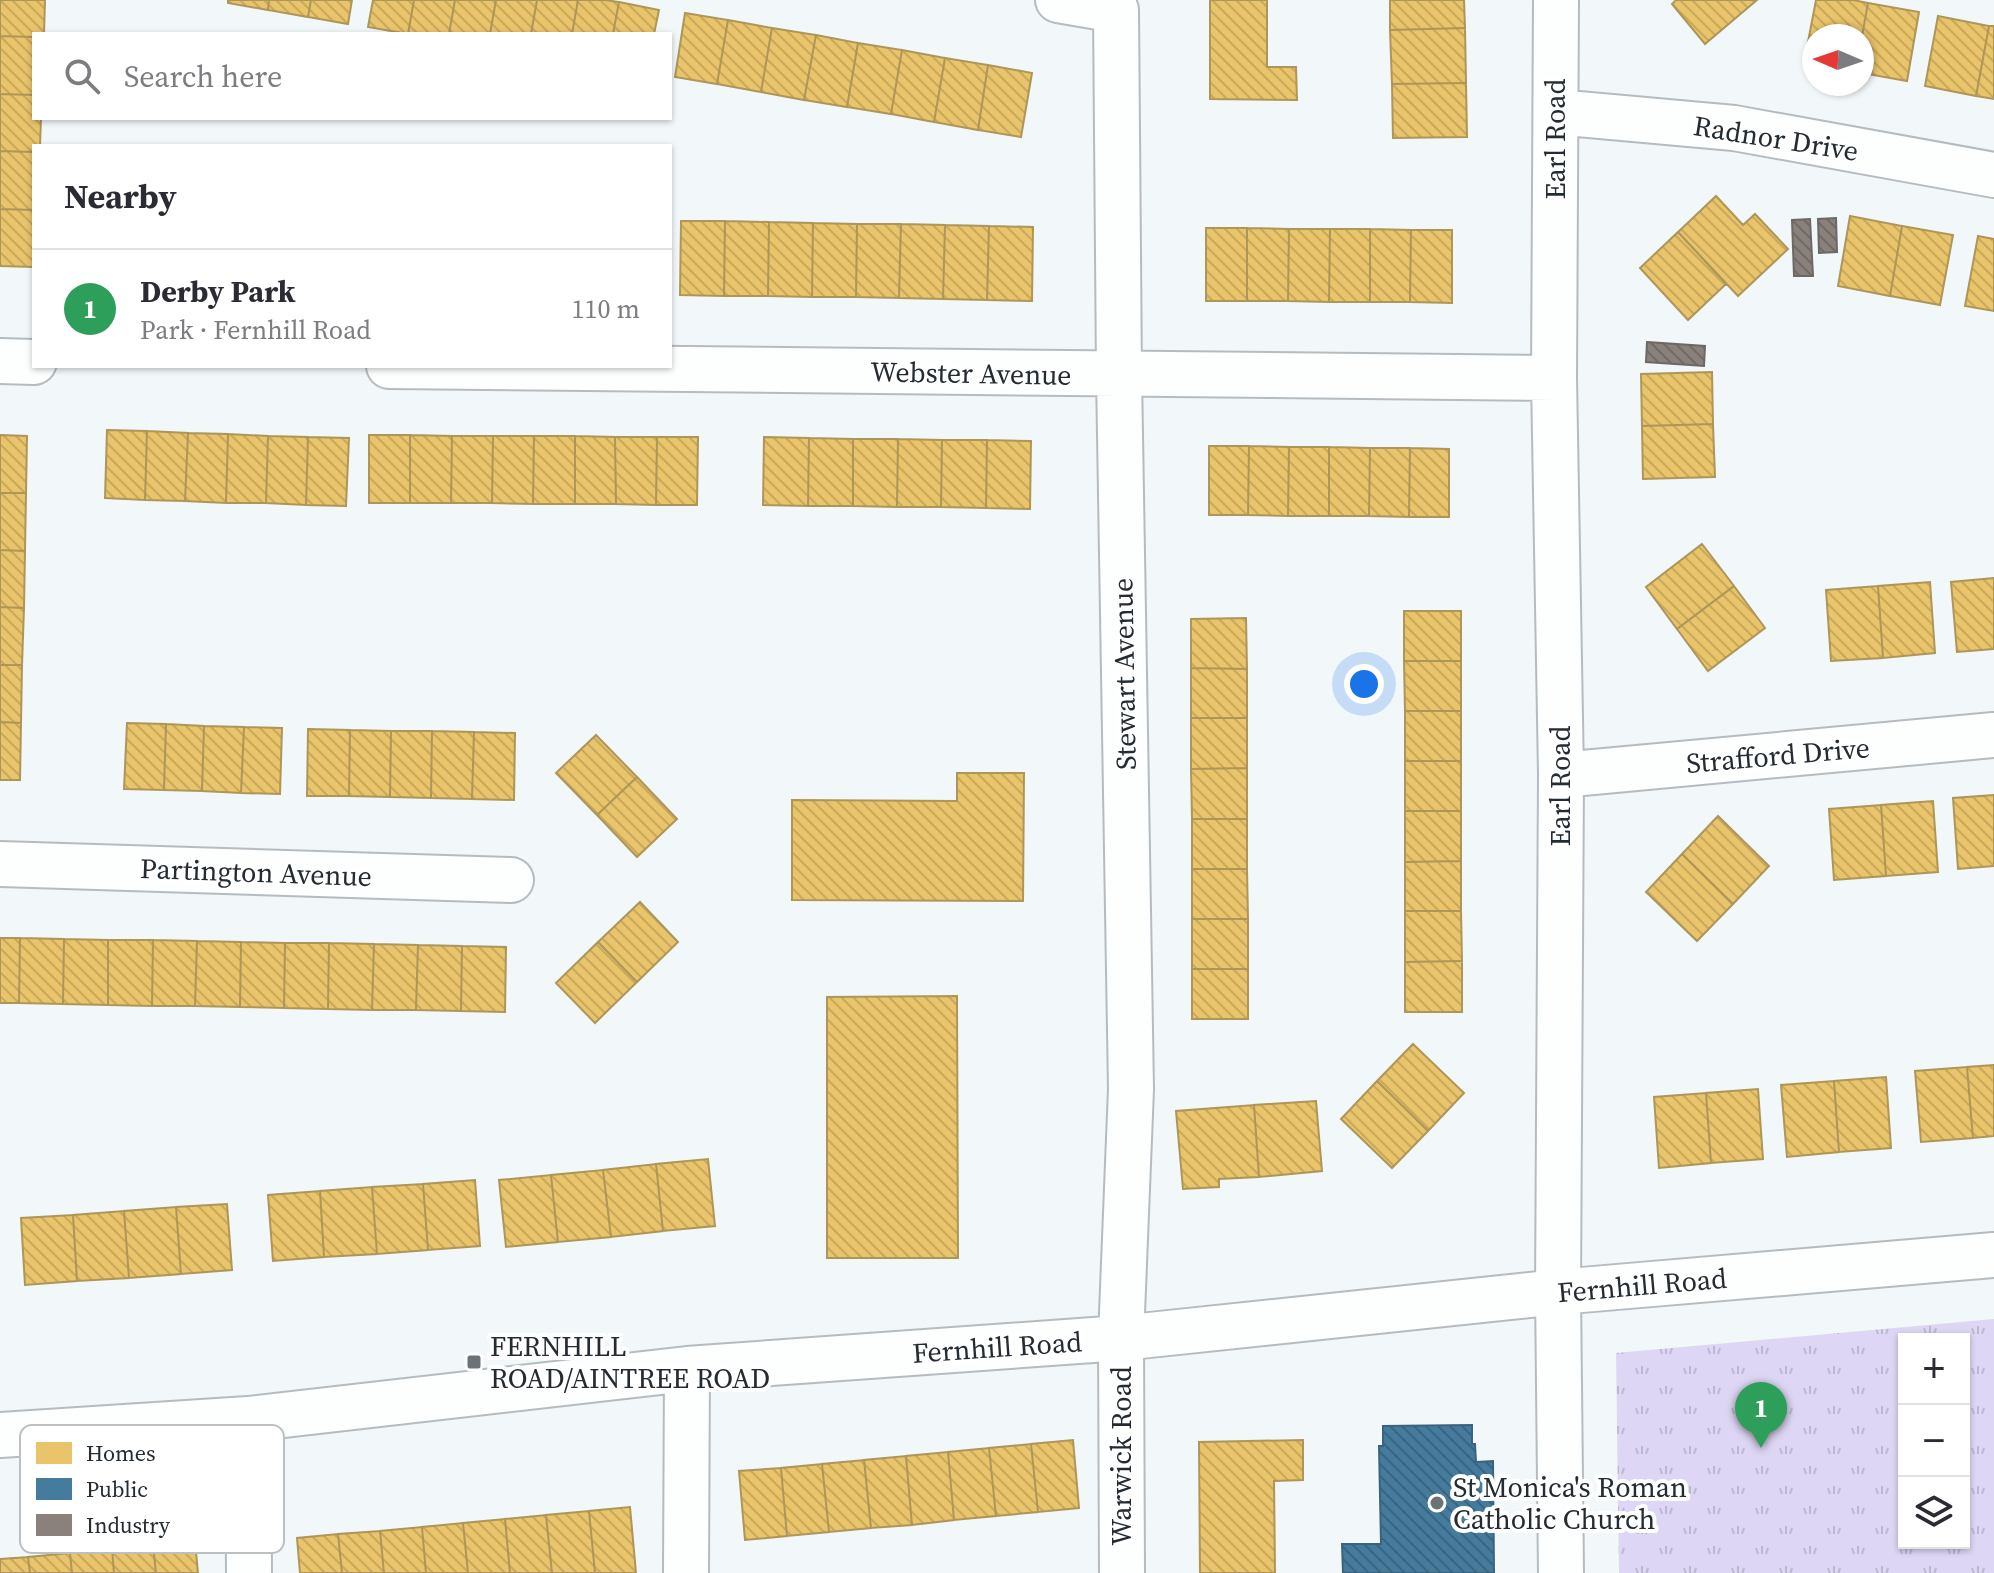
<!DOCTYPE html>
<meta charset="utf-8">
<style>
:root{--surface:#fff;--page:#f7f7f7;--text:#2b2b33;--muted:#7c7c81;--line:#e1e1e2;--accent:#d93025}
body{margin:0;font-family:"Source Serif 4",serif;background:var(--page);color:var(--text)}
.controls{position:absolute;right:24px;bottom:24px;display:grid;overflow:hidden;border-radius:0px;box-shadow:0 2px 6px #0004}
.controls button{width:72px;height:72px;display:grid;place-items:center;padding:0;border:0;border-bottom:2px solid var(--line);background:var(--surface);color:var(--text);font:40px sans-serif}
.compass{position:absolute;left:1802px;top:24px;width:72px;height:72px;border-radius:50%;background:var(--surface);box-shadow:0 2px 6px #0004;rotate:272deg}
.you{position:absolute;left:1364px;top:684px;width:28px;height:28px;margin:-20px;border:6px solid #fff;border-radius:50%;background:#1a73e8;box-shadow:0 0 0 12px #1a73e833}
.badge{display:grid;place-items:center;width:52px;height:52px;border-radius:50%;background:var(--accent);color:#fff;font-size:26px;font-weight:700}
.pin{position:absolute;translate:-50% -66px;filter:drop-shadow(0 2px 4px #0008)}
.pin::after{content:'';position:absolute;top:42px;width:28px;height:24px;background:inherit;clip-path:polygon(0 0,100% 0,50% 100%)}
.list{margin:0;padding:0;list-style:none}
h2{display:flex;justify-content:space-between;align-items:center;height:104px;margin:0;padding:0 32px;font-size:34px}
h2 small{font-size:26px;font-weight:400;color:var(--muted)}
.list li{display:grid;grid-template-columns:52px 1fr auto;gap:24px;align-items:center;box-sizing:border-box;height:120px;padding:0 32px;border-top:2px solid var(--line)}
.list b{display:block;font-size:30px;white-space:nowrap}
.list p{margin:0;font-size:26px;white-space:nowrap;color:var(--muted)}
.list em{font-size:26px;font-style:normal;color:var(--muted)}
.icon{flex:none;width:44px;height:44px;fill:none;stroke:currentColor;stroke-width:2;stroke-linecap:round;stroke-linejoin:round}
.map{position:relative;flex:none;width:1994px;height:1573px;overflow:hidden}
.search{position:absolute;background:var(--surface);box-shadow:0 2px 6px #0004;left:32px;top:32px;width:640px;height:88px;display:flex;align-items:center;gap:20px;box-sizing:border-box;padding:0 28px;border-radius:0px;color:var(--muted);font-size:30px}
.panel{position:absolute;background:var(--surface);box-shadow:0 2px 6px #0004;left:32px;top:144px;width:640px;height:224px;border-radius:0px}
.map>svg:first-child{display:block}
</style>
<div class="map">
<svg width="1994" height="1573" viewBox="0 0 1994 1573">
<defs>
<pattern id="park-tufts" width="24" height="20" patternUnits="userSpaceOnUse" patternTransform="scale(2)"><rect width="24" height="20" fill="#ddd6f4"/><path d="M3 7l-1-3M5 7V3M7 7l1-3M15 17l-1-3M17 17v-4M19 17l1-3" fill="none" stroke="#bdb8d2"/></pattern>
<pattern id="homes-back-hatch" width="6" height="6" patternUnits="userSpaceOnUse" patternTransform="scale(2)"><rect width="6" height="6" fill="#e9c46a"/><path d="M-1 5l2 2M0 0l6 6M5-1l2 2" fill="none" stroke="#c8a95c"/></pattern>
<pattern id="public-back-hatch" width="6" height="6" patternUnits="userSpaceOnUse" patternTransform="scale(2)"><rect width="6" height="6" fill="#457b9d"/><path d="M-1 5l2 2M0 0l6 6M5-1l2 2" fill="none" stroke="#396581"/></pattern>
<pattern id="industry-back-hatch" width="6" height="6" patternUnits="userSpaceOnUse" patternTransform="scale(2)"><rect width="6" height="6" fill="#8a817c"/><path d="M-1 5l2 2M0 0l6 6M5-1l2 2" fill="none" stroke="#706a66"/></pattern>
</defs>
<rect width="100%" height="100%" fill="#f2f7fa"/>
<path fill="url(#park-tufts)" fill-rule="evenodd" d="M1994,1319V1573H1619L1616,1353ZM1904,1339H1964V1543H1904Z"/>
<path fill="url(#homes-back-hatch)" stroke="#ae9659" stroke-width="2" d="M0,0H45L44,34H34V37L0,36Z
M228,0H269L268,10L228,3Z
M269,0H311L308,17L268,10Z
M311,0H352L348,24L308,17Z
M373,0H414L408,34L368,27Z
M414,0H455L449,34H408Z
M455,0H496L490,34H449Z
M496,0H537L531,34H490Z
M537,0H578L572,34H531Z
M578,0H605L619,2L613,34H572Z
M1210,0H1267V67H1296L1297,100L1210,99Z
M1390,0H1464L1465,28L1390,30Z
M1676,0H1757L1705,44L1672,4Z
M1816,0H1853L1868,3L1862,36H1814V65L1804,63Z
M619,2L659,10L654,34H613Z
M1868,3L1919,12L1907,81L1862,73V36Z
M685,13L728,20L717,84L675,77Z
M1938,16L1989,26L1976,96L1925,86Z
M728,20L772,28L761,92L717,84Z
M1989,26H1994V99L1976,96Z
M772,28L816,35L804,100L761,92Z
M1465,28L1466,83L1392,84L1390,30Z
M816,35L858,43L847,107L804,100Z
M0,36L34,37V95L0,94Z
M858,43L902,50L891,114L847,107Z
M902,50L945,58L934,122L891,114Z
M945,58L988,65L978,130L934,122Z
M988,65L1032,73L1021,137L978,130Z
M1466,83L1467,137L1393,138L1392,84Z
M0,94L34,95V118H41L40,146H34V152L0,151Z
M0,151L34,152V210L0,209Z
M1716,196L1743,225L1755,214L1788,249L1738,296L1678,232Z
M0,209L34,210V267L0,266Z
M1850,216L1902,226L1890,296L1838,286Z
M681,221H725L724,296L680,295Z
M725,221L769,222L768,296H724Z
M769,222L813,223L812,297L768,296Z
M813,223L857,224L856,297H812Z
M857,224H901L899,298L856,297Z
M901,224L945,225L943,299L899,298Z
M945,225L989,226L987,300L943,299Z
M989,226L1033,227L1032,301L987,300Z
M1902,226L1953,235L1940,305L1890,296Z
M1206,228H1247V301H1206Z
M1247,228L1289,229L1288,301H1247Z
M1289,229H1330L1329,302L1288,301Z
M1330,229H1370V302H1329Z
M1370,229L1411,230L1410,302H1370Z
M1411,230H1452V303L1410,302Z
M1678,232L1726,284L1688,320L1640,268Z
M1978,236L1994,239V311L1965,306Z
M1712,372L1713,424L1642,426L1641,374Z
M1713,424L1715,477L1643,479L1642,426Z
M107,430L147,431L145,500L105,498Z
M147,431L188,433L185,501L145,500Z
M188,433L228,434L226,503L185,501Z
M228,434L268,436L266,503H226Z
M0,435L27,436L26,493H0Z
M369,435H410V503H369Z
M410,435L452,436L451,503H410Z
M268,436L308,437L306,505L266,503Z
M452,436H493L492,503H451Z
M493,436H534L533,504L492,503Z
M534,436H575V504H533Z
M575,436L615,437L616,504H575Z
M308,437L349,438L346,506L306,505Z
M615,437H657L656,505L616,504Z
M657,437H698L697,505H656Z
M764,437L809,438L808,506L763,505Z
M809,438L853,439V506H808Z
M853,439H898L897,507L853,506Z
M898,439L942,440L941,507H897Z
M942,440H987L986,508L941,507Z
M987,440L1031,441L1030,509L986,508Z
M1209,446H1249L1248,515H1209Z
M1249,446L1289,447L1288,516L1248,515Z
M1289,447H1329V516H1288Z
M1329,447L1370,448L1369,516H1329Z
M1370,448H1410L1409,517L1369,516Z
M1410,448L1449,449V517H1409Z
M0,493H26L25,551L0,550Z
M1702,544L1734,586L1677,629L1646,587Z
M0,550L25,551L24,608L0,607Z
M1994,578V649L1957,652L1951,582Z
M1930,582L1935,653L1883,658L1878,586Z
M1734,586L1765,628L1708,671L1677,629Z
M1878,586L1883,658L1831,661L1826,590Z
M0,607L24,608L22,665H0Z
M1404,611H1461V661H1404Z
M1246,618L1247,669L1191,668V619Z
M1404,661H1461V711H1405Z
M0,665H22L21,723L0,722Z
M1191,668L1247,669V718H1191Z
M1405,711H1461V761H1405Z
M1191,718H1247V768L1191,769Z
M0,722L21,723L20,780H0Z
M127,723L166,724L164,790L124,789Z
M166,724L204,726L202,791L164,790Z
M204,726L244,727L241,793L202,791Z
M244,727L282,728L280,794L241,793Z
M308,729L350,730L349,796H307Z
M350,730L391,731L390,797L349,796Z
M391,731H432L431,798L390,797Z
M432,731L474,732L472,799L431,798Z
M474,732L515,733L514,800L472,799Z
M596,735L637,777L597,815L556,773Z
M1405,761H1461V811H1405Z
M1247,768V819H1192L1191,769Z
M957,773H1024L1023,901L792,900V800L957,801Z
M637,777L677,819L637,857L597,815Z
M1994,795V866L1958,869L1953,798Z
M1933,801L1938,872L1886,876L1881,805Z
M1881,805L1886,876L1834,880L1829,809Z
M1405,811H1461V861L1405,862Z
M1718,816L1769,866L1733,904L1682,854Z
M1192,819H1247V869H1192Z
M1682,854L1733,904L1697,941L1646,892Z
M1461,861V911H1405V862Z
M1192,869H1247L1248,919H1192Z
M640,902L678,942L637,982L598,942Z
M1405,911H1461L1462,961L1405,962Z
M1192,919H1248V969H1192Z
M0,938H20L19,1003H0Z
M20,938L64,939L63,1004L19,1003Z
M64,939L108,940V1005L63,1004Z
M108,940H153L152,1006L108,1005Z
M153,940L197,941L195,1006H152Z
M197,941L241,942L240,1007L195,1006Z
M241,942L285,943L284,1008L240,1007Z
M598,942L637,982L595,1023L556,983Z
M285,943H329L328,1009L284,1008Z
M329,943L374,944L372,1010L328,1009Z
M374,944L418,945L416,1010H372Z
M418,945L462,946L461,1011L416,1010Z
M462,946L506,947L505,1012L461,1011Z
M1462,961V1012H1405V962Z
M1192,969H1248V1019H1192Z
M957,996L958,1258H827V997Z
M1413,1044L1464,1093L1428,1131L1377,1081Z
M1994,1065V1136L1973,1138L1967,1067Z
M1967,1067L1973,1138L1921,1142L1915,1071Z
M1886,1077L1891,1148L1839,1152L1834,1081Z
M1377,1081L1428,1131L1392,1168L1341,1119Z
M1834,1081L1839,1152L1787,1157L1781,1085Z
M1758,1089L1763,1159L1711,1163L1706,1093Z
M1706,1093L1711,1163L1659,1168L1654,1097Z
M1316,1101L1322,1171L1259,1177L1254,1105Z
M1254,1105L1259,1177L1219,1179V1187L1183,1189L1176,1111Z
M708,1159L715,1226L663,1231L656,1164Z
M656,1164L663,1231L611,1237L603,1170Z
M603,1170L611,1237L558,1242L551,1175Z
M551,1175L558,1242L506,1247L499,1180Z
M475,1180L480,1246L428,1250L423,1184Z
M423,1184L428,1250L377,1254L372,1187Z
M372,1187L377,1254L324,1257L320,1191Z
M320,1191L324,1257L273,1261L268,1195Z
M227,1204L232,1270L181,1274L176,1207Z
M176,1207L181,1274L129,1278L124,1211Z
M124,1211L129,1278L77,1281L73,1215Z
M73,1215L77,1281L25,1285L21,1218Z
M1073,1440L1079,1508L1038,1512L1031,1444Z
M1303,1440V1480L1274,1481L1275,1573H1200L1199,1442Z
M1031,1444L1038,1512L996,1516L989,1448Z
M989,1448L996,1516L954,1520L948,1452Z
M948,1452L954,1520L912,1525L906,1456Z
M906,1456L912,1525L871,1528L864,1460Z
M864,1460L871,1528L829,1532L822,1464Z
M822,1464L829,1532L787,1536L781,1468Z
M781,1468L787,1536L745,1540L739,1471Z
M630,1507L636,1573H595L589,1511Z
M589,1511L595,1573H552L546,1515Z
M546,1515L552,1573H510L505,1519Z
M505,1519L510,1573H468L463,1523Z
M463,1523L468,1573H426L422,1527Z
M422,1527L426,1573H384L380,1531Z
M380,1531L384,1573H342L338,1534Z
M338,1534L342,1573H300L297,1538Z
M195,1541L198,1573H156L153,1545Z
M153,1545L156,1573H114L112,1549Z
M112,1549L114,1573H72L70,1553Z
M70,1553L72,1573H30L28,1557Z
M28,1557L30,1573H0V1559Z"/>
<path fill="url(#public-back-hatch)" stroke="#3b637d" stroke-width="2" d="M1472,1425V1444H1475L1476,1462L1493,1461L1494,1573H1343L1342,1544H1381L1379,1446H1383V1426Z"/>
<path fill="url(#industry-back-hatch)" stroke="#6b6866" stroke-width="2" d="M1836,218L1837,252L1819,253L1818,219Z
M1810,219L1813,276H1794L1792,220Z
M1647,342L1705,346L1704,366L1646,362Z"/>
<g fill="none" stroke-linecap="round" stroke-linejoin="round">
<defs>
<path id="minor" d="M1058,0L1116,10L1119,375L1131,1089L1121,1338L1122,1573
M1556,0L1554,378L1561,775L1558,1292L1561,1573
M1556,112L1734,128L1994,175
M0,361L34,362
M389,366L1554,378
M1561,775L1994,735
M0,864L511,880
M248,1419L249,1573
M0,1435L248,1419L687,1369L1121,1338L1558,1292L1994,1255
M686,1573L687,1369"/>
</defs>
<use href="#minor" stroke="#b5bcc0" stroke-width="48"/>
<use href="#minor" stroke="#fdfefe" stroke-width="44"/>
</g>
<g fill="#6b7378" stroke="#fff" stroke-width="3">
<rect x="466" y="1354" width="16" height="16" rx="4"/>
<circle cx="1437" cy="1503" r="8"/>
</g>
<g text-anchor="middle" stroke-width="8" stroke-linejoin="round" paint-order="stroke">
<g font-size="28" fill="#232c32" stroke="#fff">
<text transform="translate(1776 138) rotate(9)" y="10">Radnor Drive</text>
<text transform="translate(1555 139) rotate(-90)" y="10">Earl Road</text>
<text transform="translate(971 373) rotate(1)" y="10">Webster Avenue</text>
<text transform="translate(1124 674) rotate(-91)" y="10">Stewart Avenue</text>
<text transform="translate(1778 755) rotate(-5)" y="10">Strafford Drive</text>
<text transform="translate(1560 786) rotate(-90)" y="10">Earl Road</text>
<text transform="translate(256 872) rotate(2)" y="10">Partington Avenue</text>
<text transform="translate(1642 1285) rotate(-5)" y="10">Fernhill Road</text>
<text transform="translate(997 1347) rotate(-4)" y="10">Fernhill Road</text>
<text transform="translate(1121 1456) rotate(-90)" y="10">Warwick Road</text>
</g>
<g font-size="28" fill="#232c32" stroke="#fff" text-anchor="start">
<text x="490" y="1356">FERNHILL<tspan x="490" dy="32">ROAD/AINTREE ROAD</tspan></text>
<text x="1453" y="1497">St Monica's Roman<tspan x="1453" dy="32">Catholic Church</tspan></text>
</g>
</g>
<rect x="20" y="1425" width="264" height="128" rx="12" fill="#fff" stroke="#bdc0c2" stroke-width="2"/>
<rect x="36" y="1442" width="36" height="22" fill="#e9c46a"/>
<rect x="36" y="1478" width="36" height="22" fill="#457b9d"/>
<rect x="36" y="1514" width="36" height="22" fill="#8a817c"/>
<g font-size="22" fill="#232c32">
<text x="86" y="1461">Homes</text>
<text x="86" y="1497">Public</text>
<text x="86" y="1533">Industry</text>
</g>
</svg>
<div class="controls">
<button>+</button>
<button>−</button>
<button><svg class="icon" aria-label="layers" viewBox="0 0 24 24"><path d="M12 4l9 5-9 5-9-5zM3 14l9 5 9-5"/></svg></button>
</div>
<svg class="compass" viewBox="-18 -18 36 36"><path d="M0-13l5 13h-10z" fill="#e53935"/><path d="M0 13l5-13h-10z" fill="#7c7c81"/></svg>
<div class="you"></div>
<div class="pin badge" style="left:1761px;top:1448px;background:#2e9e5b">1</div>
<div class="search"><svg class="icon" aria-label="search" viewBox="0 0 24 24"><circle cx="10" cy="10" r="6"/><path d="M15 15l6 6"/></svg>Search here</div>
<section class="panel">
<h2>Nearby<small></small></h2>
<ul class="list">
<li><span class="badge" style="background:#2e9e5b">1</span><div><b>Derby Park</b><p>Park · Fernhill Road</p></div><em>110 m</em></li>
</ul>
</section>
</div>
